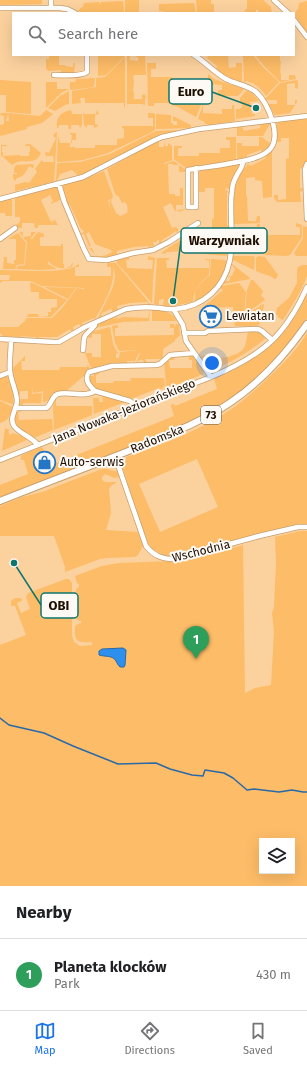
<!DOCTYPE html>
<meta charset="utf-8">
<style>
:root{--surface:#fff;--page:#f6f6f6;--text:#202124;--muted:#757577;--line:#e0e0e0;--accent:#1a73e8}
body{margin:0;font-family:"Fira Sans",sans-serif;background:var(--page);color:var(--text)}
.controls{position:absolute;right:12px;bottom:12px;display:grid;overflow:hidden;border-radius:0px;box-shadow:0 4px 16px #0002}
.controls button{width:36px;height:36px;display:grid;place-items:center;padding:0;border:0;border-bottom:1px solid var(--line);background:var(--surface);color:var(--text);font:20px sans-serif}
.you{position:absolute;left:212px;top:363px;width:14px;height:14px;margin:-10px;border:3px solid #fff;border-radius:50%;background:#1a73e8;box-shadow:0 0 0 6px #1a73e833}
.badge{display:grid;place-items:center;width:26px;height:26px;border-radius:50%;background:var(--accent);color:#fff;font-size:13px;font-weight:700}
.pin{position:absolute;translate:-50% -33px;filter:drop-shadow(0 1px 2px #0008)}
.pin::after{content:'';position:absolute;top:21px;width:14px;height:12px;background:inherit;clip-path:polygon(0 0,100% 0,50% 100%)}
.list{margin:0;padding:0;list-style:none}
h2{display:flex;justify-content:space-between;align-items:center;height:52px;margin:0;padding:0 16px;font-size:17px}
h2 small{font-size:13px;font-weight:400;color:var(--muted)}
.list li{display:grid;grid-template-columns:26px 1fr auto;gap:12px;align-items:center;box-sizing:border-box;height:72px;padding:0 16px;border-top:1px solid var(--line)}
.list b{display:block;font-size:15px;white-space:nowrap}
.list p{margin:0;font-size:13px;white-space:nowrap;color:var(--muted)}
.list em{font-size:13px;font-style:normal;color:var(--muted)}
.icon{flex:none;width:22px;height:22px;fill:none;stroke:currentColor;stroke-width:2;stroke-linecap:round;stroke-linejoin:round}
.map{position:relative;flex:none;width:307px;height:886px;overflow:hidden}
.search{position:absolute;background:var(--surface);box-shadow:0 4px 16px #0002;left:12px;right:12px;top:12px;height:44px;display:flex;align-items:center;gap:10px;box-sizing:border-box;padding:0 14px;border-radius:0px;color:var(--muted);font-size:15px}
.sheet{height:124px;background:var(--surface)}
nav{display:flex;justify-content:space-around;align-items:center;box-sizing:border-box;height:56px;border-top:1px solid var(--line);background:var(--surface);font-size:11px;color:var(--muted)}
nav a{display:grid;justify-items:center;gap:2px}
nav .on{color:var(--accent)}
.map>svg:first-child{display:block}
</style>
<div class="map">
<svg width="307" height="886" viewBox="0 0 307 886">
<rect width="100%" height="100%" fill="#fbd19e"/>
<path fill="#fdbc67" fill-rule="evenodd" d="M0,0H42V4L0,5Z
M125,0H139V13H125Z
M196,0H211V4H214V13H197Z
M247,0H263L271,7L272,13H258V10H256V13L244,12L246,9H247Z
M123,1L124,13H81L78,11L82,7H83L84,3L99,2V4H100L101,2Z
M307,1V33L294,14L298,9L299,3Z
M194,3L196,13H159L160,12L165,11H159V4Z
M49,55H59V65H65V66L73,67V63H75L74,73H61V70L49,71L46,69V59H49Z
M98,55H125L124,57L106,75L98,76Z
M127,55H130V60L138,61V57H136V55H145L146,75H134L133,79L134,80L133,92H134V99H142V95L145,94L146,98L145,99V105L142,104H127Z
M209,55H228L229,68L236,67V63H242V83L231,79L216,69L217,66L207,58Z
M243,55H253L263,67L279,82L266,96C261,88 255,83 246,81L244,84Z
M255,55H277V56H280V61H281L280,73H281V80H289V75H295L296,79L280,82L264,66Z
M125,57V107H124V103H85V98H80L81,103L72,104V91L96,87V78L105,77Z
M147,63H156V69H151V77H172L173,81H194V103H201V99H203L201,105L196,117L178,107L167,103H154V106H148Z
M208,74L214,79L244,89L239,95L237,96H218V90H222V85L208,84Z
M95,78L94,87L71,90L70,89V82H75L76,79Z
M0,80L31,82V114L6,112V95H0Z
M297,80L298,82V89L295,88V83L287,84V105H295V100H297V102L290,113L275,115L267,105L268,104H277V100H266L264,99L267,97L280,83Z
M46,82H57V89H69L68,90L62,92L46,108Z
M247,90L253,94L259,101L250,102L252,114H255V116L236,119V109H240V108H242V104L240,103V98Z
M69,91V104L65,105L55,111L48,108L60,96Z
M205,100V105L203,106V113L222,114V109H232V105H234L235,121L209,125L204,123L205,122L198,119L203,105Z
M46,110L53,114L47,119L42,123L27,127V129L0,136V125L4,124V116L0,115L1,113H8L7,119H6V121H9L8,113L40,116Z
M71,110L72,114H82V125L80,128L79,125H71V129H69L68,125H59L58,128H57C56,118 60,112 71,110Z
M97,110L99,114L95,115V124L98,125V126L94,128V125H87V128L84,125L83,112L84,114H96Z
M148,113H153L155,114V130L152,132L108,153L83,160L59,162L57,161L58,136L60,143H71L72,135L70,134V133H76V140H72V143H70V147H75V148H95V145H117V139L124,138V129L122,128V126H153V118H148Z
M156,114L171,115V123H173V125H177V121H173V116L191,125V128L156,129Z
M307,118V162L304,164L303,168L300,169V188H303L304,190L300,192L301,202H277L274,198V195H278V200L286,199V159L289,158V138H281V142H276L277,124L278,122L280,121Z
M262,123H267L270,124L263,136H237V127H242L244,131L260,128V125Z
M178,130L176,131L161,134L86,173L79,176L72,170L60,174L57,181H56L57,165L58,163L80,162L110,154L156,131Z
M57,132L54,182L15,191V185L25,182L29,183L37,172L35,169L41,161L42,160L43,162H54L53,156H46L45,154V152L49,153L56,138L53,136L55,133Z
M226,137H236V160L186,168L174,159V146H182V148H178V156H199V153H220V148H230V140H226Z
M249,137H262L271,144L268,148L263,152L261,150L247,155V158L237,159V143H242V146H259V137Z
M158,141L159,142V147H164V141L165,146H168V143L172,146V159L173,160L164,163V164L174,161L186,170V172H179V165H173V164H168L169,194H175V196H180V188H183V205H176V210L186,209L179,212L178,210L175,211L171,203L163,207L172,228L176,227L178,229V233L176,231L161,241L163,243L159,245V240H157V242H153L154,246L148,247V246L135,247H134L117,251V255L106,258L97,257L90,249H87L92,248L95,255C101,258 107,255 112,252L111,250L95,244L89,232L86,234L91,246L86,247L89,246L84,234L80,235V234L84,232L82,229H81L70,205L67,206L62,188L64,185L85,179L104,171L113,196L112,199L108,200L111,213L109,201L112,200L111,202L116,213L120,216L127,213C128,208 128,206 125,202L122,203L119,197L115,194L107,169Z
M27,144H30L41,153C34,168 22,156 12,165L1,155V145H7V146H2V152H3V156L20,155V156H29V152H30V146H25V145Z
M272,149V197L263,198L262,181L255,180V177L246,178V195L247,196L248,221H256L257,216H260V223L233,224C233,208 231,191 239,177C241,172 245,168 248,164L251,166L266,158L265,155Z
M238,164L239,169L230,189L226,188L225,190L230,192L229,194L228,192L227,193V225L230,227V229L227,228V236L229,238L227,239V253L229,254L225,256L205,254L202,251L201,245H203L204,249H212V219L214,218V188H205V192H199V173L200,170Z
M16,165L33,164L34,166L33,168L29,166C26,172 23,177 17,178L15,181L13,178V174H17V173H14V168Z
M57,187L59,188L61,198L60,200L51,204V203L53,201L50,195L41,200L51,222L55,220L58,225H38V228H35L34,223H22V228H18L17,226V224L19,223V222L20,221V217H15V198L16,197Z
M10,198L12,200V216H6L5,213H0V200Z
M296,223L302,225V237L290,255L286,256L265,255L256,243L257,224H260V227H258V235H300V227H296Z
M303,226L307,227V256H296L294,253L303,238Z
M237,227H254V240H237Z
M198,230V244H195V249L194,251L166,252V254L161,253L186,236Z
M19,232H23V237L31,236V232H36L30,239H32L38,232L44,234V237H40V245L39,246H61V244H63V264H64V268H67L68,267L71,266L72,263H73L72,267C62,270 55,268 48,261V264L57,269L40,270L16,269L18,266L25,265L49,266L25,265L27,242Z
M18,233L25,242H26L24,264L17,265L15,269H3L4,257H7V263L14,264V260H16V239H8Z
M129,256V260H126L127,268L152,269L153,260H148V256L155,258L153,280H152L153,281L152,303L117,263V260Z
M233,256H253L255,258L254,270L233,260Z
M258,256L265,257L278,275L276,279H275C270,275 262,274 256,271V258Z
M157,258H169V260H166L167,268H209V260H205V259H210L209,275C199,284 194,288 193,302L174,306H171V304H174L175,299H171L170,306H163L164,299L159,300V305L154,304Z
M211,259L225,260L227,263C221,281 213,293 195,302V291L200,284L210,275Z
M107,263H113C116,285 105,301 95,319L94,318L82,323L83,325L81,327L79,324L73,327L74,331L72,332L70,329L57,337H39L38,340H36V337L21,336L20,337L3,336L0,333V327H18L25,321L26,318H52L63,307L77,288L84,289V288L41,286L33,282H31L30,281H3L0,283V287V280H9L10,275H0V270C20,270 47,273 67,269C72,269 75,266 79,264V267H75V276H111V267H107Z
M113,263H116L151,305H149L148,302L130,303L117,306L118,309L113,312L111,309L102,313L101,317L97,320L113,287L115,276Z
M232,264L250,278V279L224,284V283L226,281H229L231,278L228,276H232L235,269L232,265Z
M302,265H307V276L302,288L296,299L283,320L279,318L276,314L277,308L289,298L297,283V270L298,267Z
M251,280H253L263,291L261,296L264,298L265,300L245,314L247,290Z
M30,283H33L67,300L51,317H27L28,314H38L39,317L48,316V312H51V308L57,307V299H39V292H31Z
M239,283L246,292L244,315L234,321L233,307L202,308L223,290L220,288L221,286Z
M44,287L76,288L68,299Z
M307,295V318L295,337L269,366L250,383L230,400L211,411L183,425L87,464L0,498V485L28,474L24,460H21V456L22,455L41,447L43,448L44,453L34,457L36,462L40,461L42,466L48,464L49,465L54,464L174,416L171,406L172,404H174L175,406L217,389L214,379C240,368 265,354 284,332C293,321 300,307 307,295Z
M263,304L264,305C262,312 262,320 258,326H235L234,323Z
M152,309C165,311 171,312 179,321H152Z
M150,310L149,321L123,322L95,328L98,324L117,315L113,317L114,319L117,317L118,319L123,317L148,318Z
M170,324H174L175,327L176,324H179L180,335L176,339H175V341L163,349V359H145L147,363H144L143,360H139L136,363L140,353H139L134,363V361H127V364H107L92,369C88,363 88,359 85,353H92V357H101V334H92V338H90L87,336L91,332L110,327L113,344L117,352H118V353L116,354V358H119L120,352L139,350L119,351L115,343L112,326L118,325V328H115V336L174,335V328H170Z
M249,331C257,331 260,332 266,337V338C249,352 231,363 210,371L200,356L205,355L208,359C218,358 240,358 245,346C247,341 246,335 249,331Z
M307,333V524H297L175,556L163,555L152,549L145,538L123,469L124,461L127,457C161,444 197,432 227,412C243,402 256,389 269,377C283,364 297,350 307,333ZM197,459L218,507L160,532L139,484Z
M25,356V361H21L22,370H59L60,367H87V365L91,369L88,370L85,375L66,391L60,392L53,393C51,398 49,402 43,402V392L44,391L33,393V387L32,394L42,393L41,403H23V406H19V401L21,399H28V391H20V395H18L12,369Z
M174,356V360H169L170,368H192V360H189V356H193L204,370L203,374L164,390L166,385L164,362L170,357Z
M94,372H99V374L96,375V383H113L114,381H130L131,378H164L165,385L162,389L159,388L131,399L96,390L90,384L88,376H94Z
M6,376L9,377L13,394L14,405L0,400V378Z
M102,395L125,402L94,414L93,398H99V402H103Z
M56,398V406H92V415L54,430L53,406Z
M0,401L13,407C10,415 9,421 0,423Z
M19,410H21V412H18L19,420L52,419L53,430L34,438C23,431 7,424 19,410Z
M5,428L10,430L8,431L10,435L13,433L25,437L29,439L2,451Z
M102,469C108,468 112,472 118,471L120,477L114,478L105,474L102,477V479L104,482H117L111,486L109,489L111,513L106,530L138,532L143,546L138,555L135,557L108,558L100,559L65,572V567L54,536H0V506L22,497L42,492Z
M300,531H307V886H0V645L26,635L15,606H11V601L15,598H20L23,600L17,603L21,613L30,609L26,597L28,593L66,579H69L72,583V635L74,642L80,646L92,645V642C77,643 74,642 75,626L78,624L81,623V621L78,620L75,617L76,589L79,587V584L77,583L75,576L102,566L119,563L173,561L200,555L203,556L243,545L245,693L255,688L271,685L274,632L272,613L274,607L276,563L275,537ZM262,841H292V871H262Z"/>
<path fill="#2e90ee" stroke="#2969a7" d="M123,648L126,650L125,665L124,667H120C118,665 117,663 116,661C113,655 105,657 99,655V651L102,649Z"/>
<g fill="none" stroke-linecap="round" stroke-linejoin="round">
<path stroke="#2969a7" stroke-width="1.5" d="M0,718L9,725L44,733L73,746L118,764L156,763L170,769L192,775L203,776L205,770L224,773L233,778L247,790L254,789L279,792L292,790L303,792H307"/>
<defs>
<path id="minor" d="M274,0L288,13
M0,8H59L67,9L75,13
M51,8V0
M294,20L307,37
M54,75C62,75 81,77 87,72V55
M196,168V207H188V170C206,167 225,165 243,161
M59,184L64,201L84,249L89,259L107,260L133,253L153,250L169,242L198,223
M0,199L83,177L155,140L162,137L199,129L307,116
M307,219L305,169L307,164
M0,239L15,228
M174,310L183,325L186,341L211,377
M184,333H205L208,331L258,329L262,331L272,340
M0,339L54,342H59L85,327L126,309C137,307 149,307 160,308C165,309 170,310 175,309C189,308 201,303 211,294C237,271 231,239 231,207C231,202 231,197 232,192C232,187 234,180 237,175C240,169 243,167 243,161C252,159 265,156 271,148C281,134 268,103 256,92C248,85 235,84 226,79C214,72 205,62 194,55
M11,340C11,350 9,361 10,371C11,382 17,391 17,402C16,410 9,418 14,426C20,434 32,437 38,445
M83,350C84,346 83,339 85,336C87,333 93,328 95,325L94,323
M0,376L10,372
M136,406L130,401L95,391C89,386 84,379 89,372L112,366L156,365L160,364L170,355L194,353
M15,408H46C52,405 51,396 58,394C69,391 85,398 95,391
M115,456L146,546C154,556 162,559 174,559L259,536L298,527H307
M0,460L211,377C235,367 263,353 280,332C291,319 300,303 307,287"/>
<path id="major" d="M0,501C45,483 91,466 136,448C169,434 202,422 231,402C262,381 286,354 307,324"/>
</defs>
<use href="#minor" stroke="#c79f6e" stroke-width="6"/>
<use href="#major" stroke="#c79f6e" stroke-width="8"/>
<use href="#minor" stroke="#fff" stroke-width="4.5"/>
<use href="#major" stroke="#fff" stroke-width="6"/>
</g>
<defs>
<symbol id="supermarket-ring" viewBox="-11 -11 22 22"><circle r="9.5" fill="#fdf9f4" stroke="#2577c6" stroke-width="1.5"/><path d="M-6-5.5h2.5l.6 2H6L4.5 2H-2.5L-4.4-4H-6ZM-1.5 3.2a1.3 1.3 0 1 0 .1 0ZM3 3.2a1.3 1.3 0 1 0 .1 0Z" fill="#2577c6"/></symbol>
<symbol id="shop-ring" viewBox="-11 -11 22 22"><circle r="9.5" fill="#fdf9f4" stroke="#2577c6" stroke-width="1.5"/><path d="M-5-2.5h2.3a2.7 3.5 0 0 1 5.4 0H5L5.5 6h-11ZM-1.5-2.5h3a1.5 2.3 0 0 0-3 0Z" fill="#2577c6"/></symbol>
</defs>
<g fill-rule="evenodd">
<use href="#supermarket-ring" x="198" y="304" width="25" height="25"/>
<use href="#shop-ring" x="32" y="450" width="25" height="25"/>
</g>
<g text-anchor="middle" stroke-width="4" stroke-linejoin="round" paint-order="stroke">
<rect fill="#fdf9f4" stroke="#615549" stroke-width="1" x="201" y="406" width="20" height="18" rx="3"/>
<g font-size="11" font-weight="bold" fill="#1e0f00">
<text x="211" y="419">73</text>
</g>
<g font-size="12" fill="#1e0f00" stroke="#fdf9f4" text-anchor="start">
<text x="226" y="320">Lewiatan</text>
<text x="60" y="466">Auto-serwis</text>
</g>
<g font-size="12" fill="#1e0f00" stroke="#fdf9f4">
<text transform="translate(124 411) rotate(-22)" y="4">Jana Nowaka-Jeziorańskiego</text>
<text transform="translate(157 439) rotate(-22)" y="4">Radomska</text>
<text transform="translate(201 551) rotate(-14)" y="4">Wschodnia</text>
</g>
</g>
<path fill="none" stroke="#0f766e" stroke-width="1.5" d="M256 108L212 92M173 301L181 241M14 563L41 605"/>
<g fill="#0f766e" stroke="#fdf9f4" stroke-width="1.5">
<circle cx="256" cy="108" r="4"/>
<circle cx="173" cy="301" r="4"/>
<circle cx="14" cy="563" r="4"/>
</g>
<g fill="#fdf9f4" stroke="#0f766e" stroke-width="1.5">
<rect x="169" y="79" width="43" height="25" rx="4"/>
<rect x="181" y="228" width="86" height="25" rx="4"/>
<rect x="41" y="593" width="37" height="25" rx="4"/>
</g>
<g font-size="13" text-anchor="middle" font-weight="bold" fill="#1e0f00">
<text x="191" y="96">Euro</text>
<text x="224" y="245">Warzywniak</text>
<text x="59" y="610">OBI</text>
</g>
</svg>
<div class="controls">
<button><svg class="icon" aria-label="layers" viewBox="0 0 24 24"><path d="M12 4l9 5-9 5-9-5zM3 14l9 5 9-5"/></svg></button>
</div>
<div class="you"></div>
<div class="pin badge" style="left:196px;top:659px;background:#2e9e5b">1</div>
<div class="search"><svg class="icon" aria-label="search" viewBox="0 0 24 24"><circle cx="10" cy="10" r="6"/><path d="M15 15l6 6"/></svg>Search here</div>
</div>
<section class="sheet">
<h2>Nearby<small></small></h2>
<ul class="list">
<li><span class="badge" style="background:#2e9e5b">1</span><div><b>Planeta klocków</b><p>Park</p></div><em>430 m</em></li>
</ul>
</section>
<nav>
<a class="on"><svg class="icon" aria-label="map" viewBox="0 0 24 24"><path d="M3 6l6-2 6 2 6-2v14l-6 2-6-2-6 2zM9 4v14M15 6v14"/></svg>Map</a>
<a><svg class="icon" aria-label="directions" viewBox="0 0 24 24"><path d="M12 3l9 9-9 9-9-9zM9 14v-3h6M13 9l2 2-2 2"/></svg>Directions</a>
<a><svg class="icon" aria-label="saved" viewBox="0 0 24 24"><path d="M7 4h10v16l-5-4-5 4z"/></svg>Saved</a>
</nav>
